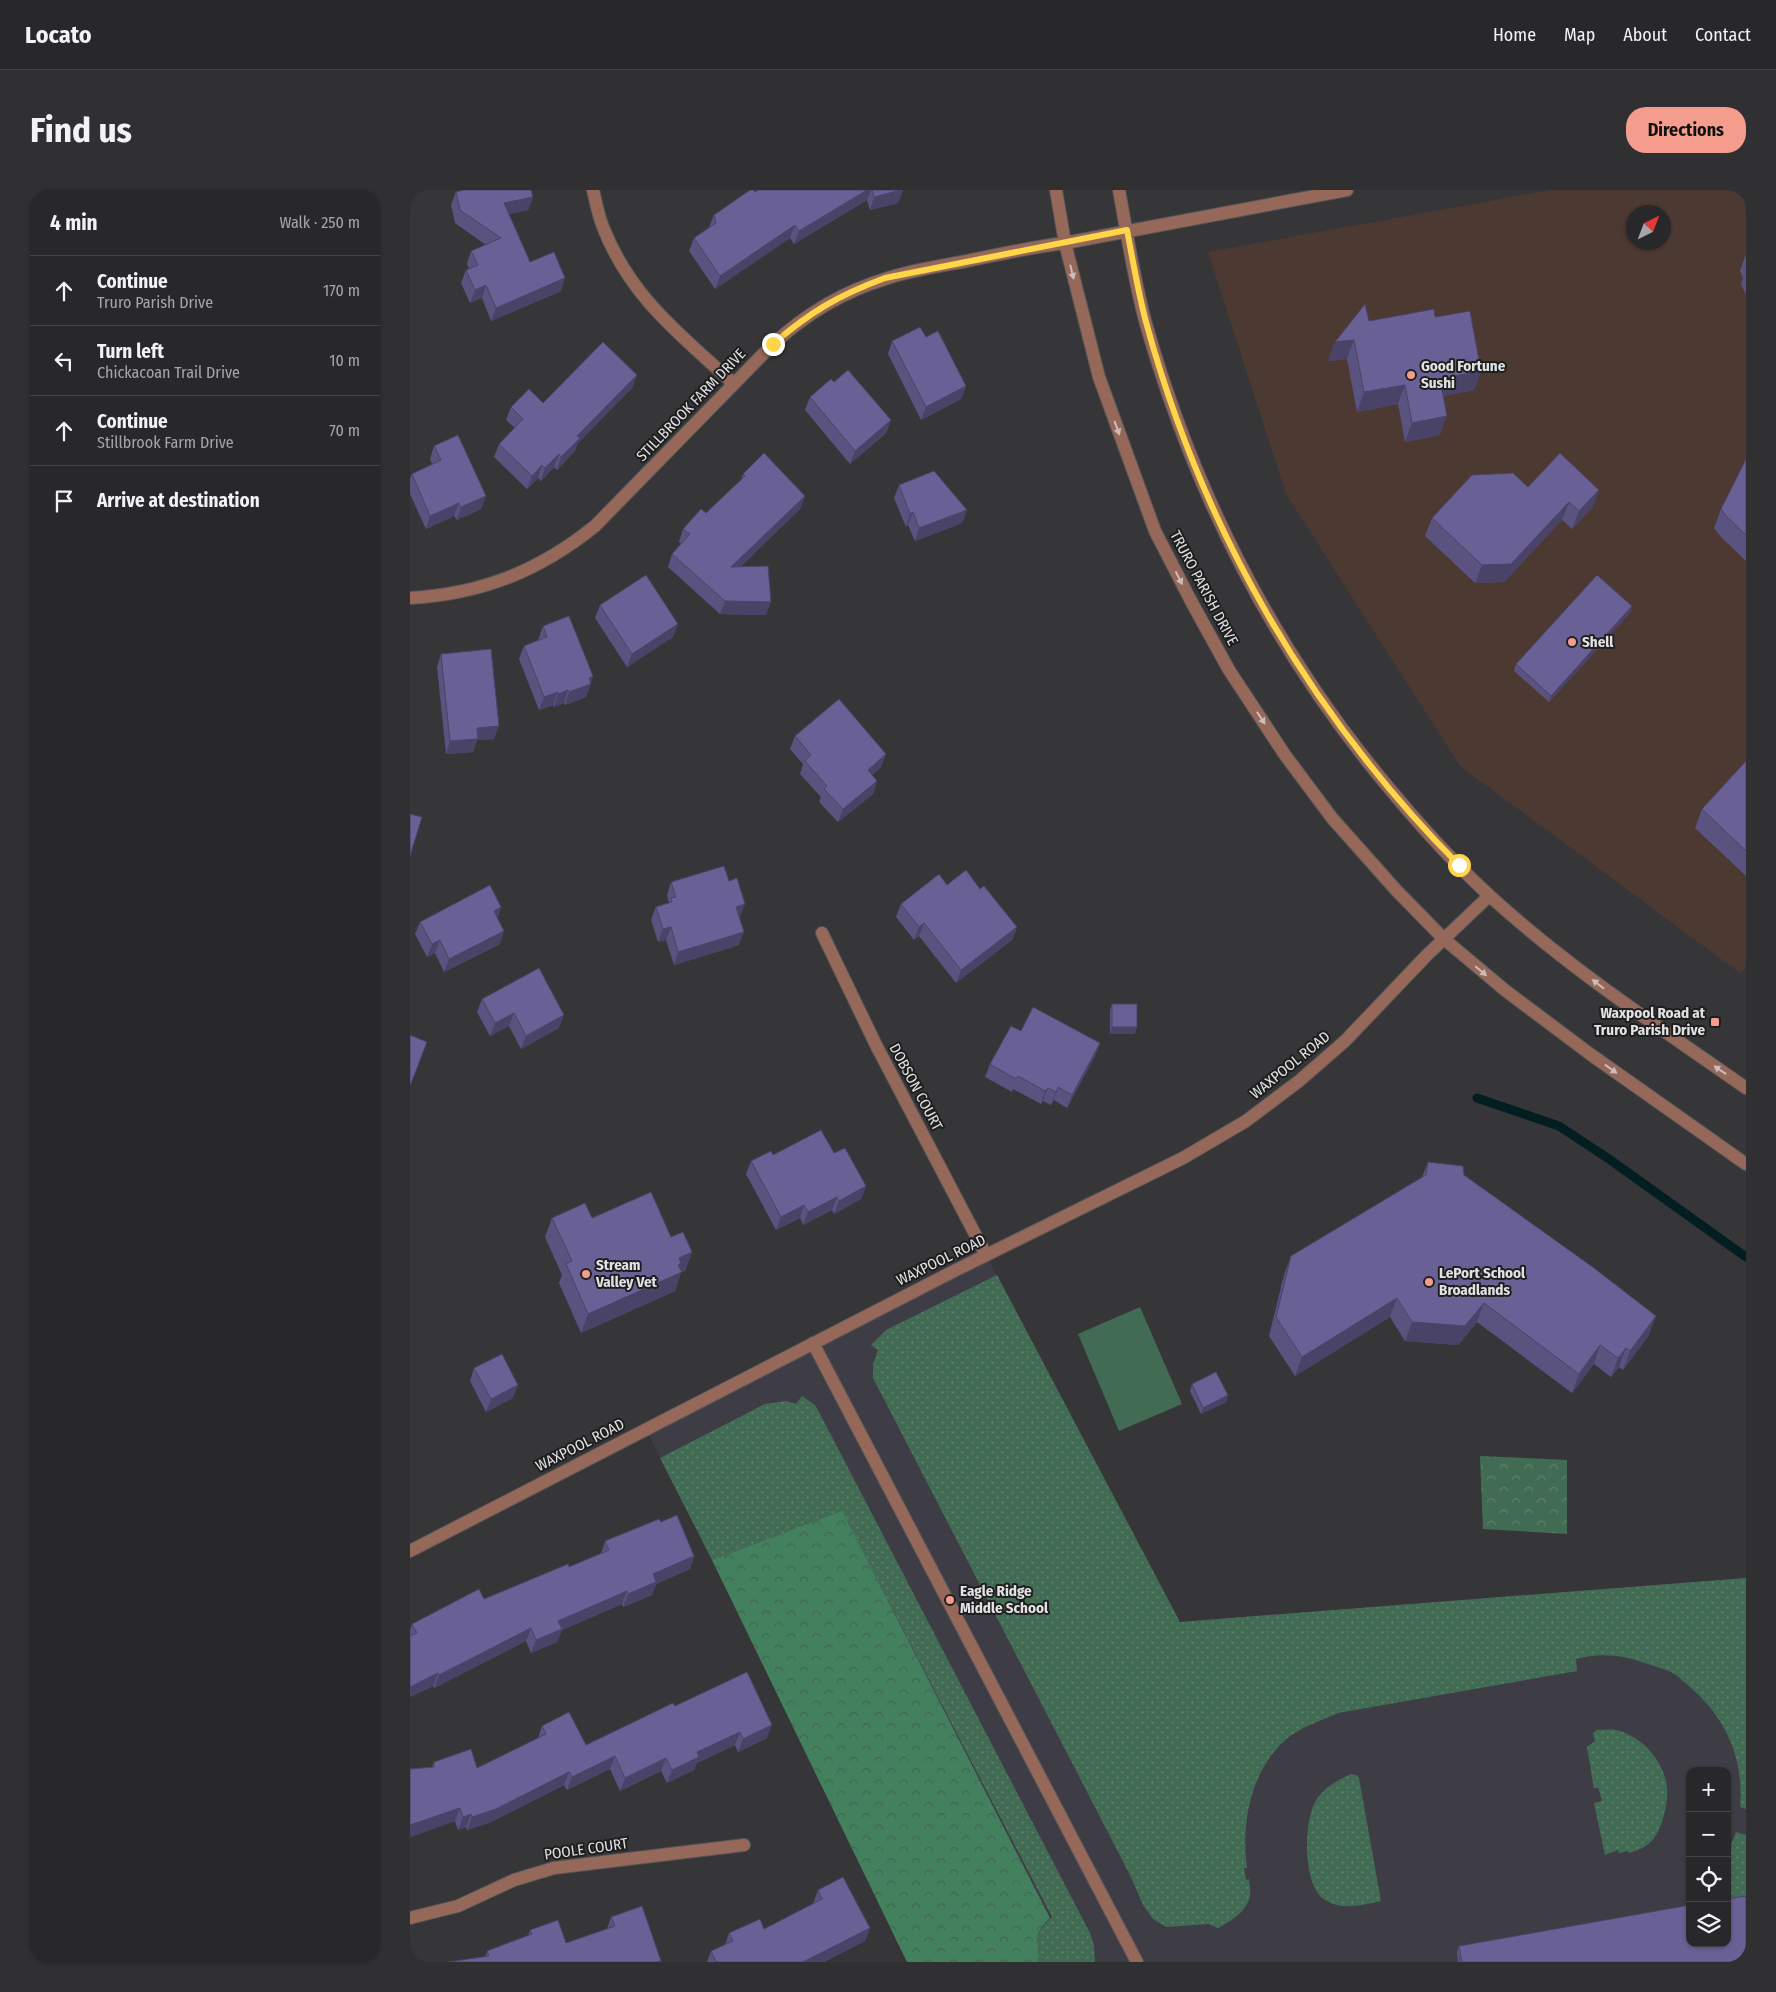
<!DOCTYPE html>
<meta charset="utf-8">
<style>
:root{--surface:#28282b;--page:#303033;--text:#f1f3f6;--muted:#a5a6a9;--line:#444447;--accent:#f49d8d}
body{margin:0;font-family:"Fira Sans Condensed",sans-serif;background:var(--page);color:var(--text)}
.controls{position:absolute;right:15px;bottom:15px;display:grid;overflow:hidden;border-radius:10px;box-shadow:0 1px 4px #0004}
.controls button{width:45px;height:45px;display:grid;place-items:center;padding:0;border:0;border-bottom:1px solid var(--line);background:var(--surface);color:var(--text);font:25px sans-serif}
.compass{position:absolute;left:1216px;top:15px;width:45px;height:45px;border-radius:50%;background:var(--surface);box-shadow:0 1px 4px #0004;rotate:42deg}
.stop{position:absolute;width:15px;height:15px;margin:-11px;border:4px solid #ffd54a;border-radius:50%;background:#fff}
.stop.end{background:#ffd54a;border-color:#fff;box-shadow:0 1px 5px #0008}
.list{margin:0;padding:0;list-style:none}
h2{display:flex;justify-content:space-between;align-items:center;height:65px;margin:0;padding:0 20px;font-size:21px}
h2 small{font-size:16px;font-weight:400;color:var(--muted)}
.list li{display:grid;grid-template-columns:32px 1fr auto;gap:15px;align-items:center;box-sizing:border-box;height:70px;padding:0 20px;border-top:1px solid var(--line)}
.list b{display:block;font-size:19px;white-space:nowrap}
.list p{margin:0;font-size:16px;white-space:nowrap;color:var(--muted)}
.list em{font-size:16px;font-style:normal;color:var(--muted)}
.icon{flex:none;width:28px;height:28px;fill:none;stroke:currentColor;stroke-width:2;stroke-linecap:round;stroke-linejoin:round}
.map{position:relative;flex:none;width:1336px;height:1772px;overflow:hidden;border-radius:20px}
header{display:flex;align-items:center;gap:30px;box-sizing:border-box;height:70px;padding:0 25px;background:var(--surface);border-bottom:1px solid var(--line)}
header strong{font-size:24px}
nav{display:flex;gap:28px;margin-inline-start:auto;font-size:18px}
.intro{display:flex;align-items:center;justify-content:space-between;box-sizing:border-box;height:120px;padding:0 30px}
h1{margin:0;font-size:35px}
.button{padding:12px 22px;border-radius:20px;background:var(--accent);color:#111;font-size:18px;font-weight:700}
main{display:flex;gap:30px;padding:0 30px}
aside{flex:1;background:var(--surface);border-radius:20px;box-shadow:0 1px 4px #0004}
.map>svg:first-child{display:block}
</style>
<header>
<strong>Locato</strong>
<nav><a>Home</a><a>Map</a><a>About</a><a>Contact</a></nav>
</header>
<div class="intro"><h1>Find us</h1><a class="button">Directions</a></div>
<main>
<aside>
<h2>4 min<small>Walk · 250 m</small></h2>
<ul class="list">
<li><svg class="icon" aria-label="ahead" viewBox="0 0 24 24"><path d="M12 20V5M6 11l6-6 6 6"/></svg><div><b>Continue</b><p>Truro Parish Drive</p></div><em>170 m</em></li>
<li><svg class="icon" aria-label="left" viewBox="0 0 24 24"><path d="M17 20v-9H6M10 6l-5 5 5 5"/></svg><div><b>Turn left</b><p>Chickacoan Trail Drive</p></div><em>10 m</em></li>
<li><svg class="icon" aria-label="ahead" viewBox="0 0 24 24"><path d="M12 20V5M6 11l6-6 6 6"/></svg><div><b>Continue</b><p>Stillbrook Farm Drive</p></div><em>70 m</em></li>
<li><svg class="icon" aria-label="arrive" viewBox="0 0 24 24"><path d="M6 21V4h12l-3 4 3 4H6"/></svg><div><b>Arrive at destination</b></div></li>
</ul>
</aside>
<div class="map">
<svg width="1336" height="1772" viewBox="0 0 1336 1772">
<defs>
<pattern id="grass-dots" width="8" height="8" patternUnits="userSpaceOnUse" patternTransform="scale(1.25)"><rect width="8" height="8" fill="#426b54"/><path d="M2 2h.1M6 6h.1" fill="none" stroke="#5d806c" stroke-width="1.8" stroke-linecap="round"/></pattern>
<pattern id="forest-crowns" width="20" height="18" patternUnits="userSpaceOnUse" patternTransform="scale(1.25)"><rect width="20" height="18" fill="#43805e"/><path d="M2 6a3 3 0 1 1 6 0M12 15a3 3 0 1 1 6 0" fill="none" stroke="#436552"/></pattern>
<pattern id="park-crowns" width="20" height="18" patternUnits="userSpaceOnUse" patternTransform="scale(1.25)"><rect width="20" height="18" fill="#426b54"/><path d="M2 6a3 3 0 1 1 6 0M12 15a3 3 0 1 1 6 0" fill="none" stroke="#5d806c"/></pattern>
</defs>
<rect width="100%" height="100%" fill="#363639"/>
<path fill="#4c3931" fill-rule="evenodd" d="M1141,0H1336V777L1330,783L1050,576L876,304L798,62ZM1224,22H1254V52H1224Z"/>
<path fill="#3e3d46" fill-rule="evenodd" d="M576,1065L770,1432L1336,1388V1772H497L302,1370L236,1239ZM1280,1581H1317V1753H1280Z"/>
<path fill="url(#grass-dots)" d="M587,1085L770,1432L1336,1388V1619L1330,1617C1334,1570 1317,1529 1281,1498C1275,1493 1269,1487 1263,1483C1255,1479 1246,1477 1238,1474C1215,1465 1189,1462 1166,1469L1167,1481L928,1523C910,1531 888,1538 873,1552C840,1584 831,1634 837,1678H834L836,1690L839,1689C839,1694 841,1700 840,1705C838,1721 820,1732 808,1738L798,1734L756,1737L743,1729L733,1715L720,1685L463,1188V1174L468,1160L461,1155L476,1140Z
M392,1206L405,1215L409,1222L680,1743L684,1756L685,1772H627C633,1749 618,1749 642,1727L432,1322L302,1370L250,1268L355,1214L376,1211L386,1214Z
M1187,1540C1193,1540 1200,1539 1206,1540C1232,1546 1255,1572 1257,1598C1258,1607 1256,1617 1254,1625C1251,1636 1246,1649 1237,1655C1232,1659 1225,1661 1219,1663L1218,1661L1209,1663L1208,1660L1195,1665L1184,1613L1192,1611L1188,1597L1184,1599L1177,1557L1185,1551L1183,1543Z
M941,1584L946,1585L949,1588L971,1711C952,1715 933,1721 915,1710C892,1697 893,1628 907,1609C915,1597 928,1590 941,1584Z
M1326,1642L1336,1645V1712L1317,1715V1665Z"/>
<path fill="url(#forest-crowns)" d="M432,1321L640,1728C618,1749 633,1751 627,1772H497L302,1370Z"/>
<path fill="url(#park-crowns)" d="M1070,1266L1157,1270V1344L1073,1339Z"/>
<path fill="#426b54" d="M730,1117L772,1214L709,1241L668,1144Z"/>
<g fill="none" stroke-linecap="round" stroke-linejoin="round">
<path stroke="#031e21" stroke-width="9" d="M1067,908L1149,936L1199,969L1336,1067"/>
<defs>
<path id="minor" d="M183,0C186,12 188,25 193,37C220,107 271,145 324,194
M646,0L655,53L689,187L745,341L781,411L819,480L875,565L922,628L986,700L1034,749L1096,801L1180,864L1336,974
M709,0C717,44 724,90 736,134C786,309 866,465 984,604C1014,640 1046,675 1081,707C1160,779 1249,837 1336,898
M0,408C72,404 129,381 185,336L363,154C396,124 432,102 475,89C501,80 530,76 557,71C590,64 622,57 655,53L937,0
M412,743L466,855L576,1065
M403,1153L727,1772
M0,1361L546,1080L773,968L836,931L889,891L935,851L1016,766L1079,706
M0,1728L48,1716L104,1690L144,1678L334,1655"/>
</defs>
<use href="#minor" stroke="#555558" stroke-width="14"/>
<use href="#minor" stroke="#966859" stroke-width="12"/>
</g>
<path fill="#5a5380" d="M348,0H493L488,13L460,20L457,10L384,54L380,48L305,99L279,61L284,48L299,37L304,25Z
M46,2L123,7L118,20L99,24L120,72L151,101L81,131L72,108L60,113L51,93L56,80L59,79L57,74L61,61L76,55L45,33L41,15Z
M1336,64V105L1331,94L1333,88L1330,81Z
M1025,127L1071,181L1064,200L1033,206L1030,245L995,252L988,214L947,222L937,169L918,171L925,152L959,131Z
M516,147L556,196L551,209L511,230L478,164L482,151Z
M227,185L222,198L167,254L165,261L147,280L144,277L131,291L128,288L117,299L84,267L89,254L105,238L96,230L101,217L133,213Z
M424,192L481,230L476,243L440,274L395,220L400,207Z
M24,256L76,306L71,319L47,330L44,326L16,339L0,304V288L2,284L22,274L20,269Z
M1336,269V371L1311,347L1304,338L1311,319Z
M333,284L395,306L390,319L330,377L356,425L310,424L258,377L262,364L271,354L269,352L273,339L296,323L331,290Z
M489,295L557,320L552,333L505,351L498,335L496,337L484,308Z
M1118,297L1189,300L1182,318L1162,339L1152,330L1094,392L1065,393L1015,346L1022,328Z
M190,415L263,447L217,477L185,428Z
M1222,416L1220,423L1139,512L1104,481L1106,474Z
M133,436L183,486L176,507L155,515L154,513L144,517L143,515L129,520L109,469L114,456L128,450Z
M31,464L84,549L67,550L63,562L36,564L27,477Z
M385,546L476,564L471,577L462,585L467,591L463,604L428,632L409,612L411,607L390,584L393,574L380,559Z
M1336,571V686L1285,638L1292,619Z
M261,692L330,727V728L329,755L264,775L256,750L248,752L241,730L246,717L259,713L257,705Z
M537,695L570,699L607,737L602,750L546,793L509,746L504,750L486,727L491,714Z
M91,717L88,727L90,754L34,782L25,763L17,767L5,744L10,732Z
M72,809L149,838L111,859L99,836L80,846L67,822Z
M702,814L725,844H700V820Z
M611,841L690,853L685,866L657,918L644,910L641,915L633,911L631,914L603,899L602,902L575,887L580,874Z
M424,963L456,996L451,1009L424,1024L422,1020L393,1035L390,1028L366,1040L336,984L341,971L363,965Z
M1018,972L1054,985L1239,1145L1213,1180L1209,1177L1201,1187L1184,1174L1162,1203L1067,1132L1048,1155L995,1151L980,1127L885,1186L859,1146L874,1085L881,1066L1012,987Z
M142,1028H182L261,1047L282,1062L275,1081L271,1082L265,1101L171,1143L149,1093L152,1085L135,1047Z
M64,1178L103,1208L76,1222L60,1191Z
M782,1194L818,1205L816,1212L791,1224L780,1201Z
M251,1332L284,1366L280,1379L246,1394L242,1405L213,1417L212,1414L152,1440L147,1452L121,1463L116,1451L24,1498L23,1496L0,1507V1440L2,1434L74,1409L159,1377L191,1364L195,1351Z
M265,1516L357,1548L328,1562L325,1555L287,1573L284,1580L257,1593L251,1581L210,1601L200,1579L157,1600L154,1595L81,1632L57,1640L56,1637L48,1640L45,1631L0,1647V1579L22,1577L24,1572L67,1578L128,1548L132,1536L176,1555Z
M408,1700L460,1738L455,1751L414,1772H297L301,1761L315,1755L319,1743L354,1739L403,1714Z
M201,1727L251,1771L250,1772H38L75,1767L77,1761L118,1746L120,1740L156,1753L197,1739Z
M1049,1756L1336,1772H1048L1047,1762Z"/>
<path fill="#4a4368" d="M457,0H461L457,10L384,54L389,41Z
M493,0L488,13L460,20L464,7Z
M123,7L118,20L90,26L94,13Z
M385,35L380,48L305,99L310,86Z
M155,88L151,101L81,131L86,118Z
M76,95L72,108L60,113L65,100Z
M944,150L937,169L918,171L925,152Z
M1071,181L1064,200L1023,208L1030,189Z
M227,185L222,198L167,254L165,261L147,280L151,267L167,246Z
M995,195L988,214L947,222L954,202Z
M556,196L551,209L511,230L516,217Z
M1037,226L1030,245L995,252L1002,233Z
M481,230L476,243L440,274L445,261Z
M149,264L144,277L131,291L135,278Z
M132,275L128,288L117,299L122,286Z
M1189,300L1182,318L1162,339L1169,321Z
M76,306L71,319L47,330L51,317Z
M395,306L390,319L316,390L321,377Z
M1159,312L1152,330L1094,392L1065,393L1072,375Z
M49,313L44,326L16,339L20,326Z
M557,320L552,333L505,351L509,338Z
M503,322L498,335L496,337L500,324Z
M315,411L361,412L356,425L310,424Z
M1222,416L1220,423L1139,512L1141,506Z
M268,434L263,447L217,477L222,464Z
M183,486L176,507L155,515L159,502L179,488Z
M158,500L154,513L144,517L148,504Z
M148,502L143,515L129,520L134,507Z
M89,536L84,549L67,550L63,562L36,564L40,551L67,538Z
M476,564L471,577L453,593L458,580Z
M467,591L463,604L428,632L433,619Z
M335,714L330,727L322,730L326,717Z
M91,717L87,730L84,721Z
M514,733L509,746L504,750L509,737Z
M261,737L256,750L248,752L253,739Z
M607,737L602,750L546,793L551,780Z
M94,741L90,754L34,782L39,769Z
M334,742L329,755L264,775L268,762Z
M30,750L25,763L17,767L22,754Z
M104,823L99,836L80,846L85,833Z
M154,825L149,838L111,859L116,846Z
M702,837H727L725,844H700Z
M690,853L685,866L657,918L662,905Z
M648,897L644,910L641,915L646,902Z
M638,898L633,911L631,914L635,901Z
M456,996L451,1009L424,1024L429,1011Z
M427,1007L422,1020L393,1035L398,1022Z
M394,1015L390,1028L366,1040L371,1027Z
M282,1062L275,1081L271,1082L265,1101L171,1143L178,1124L269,1068Z
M987,1108L980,1127L885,1186L892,1167Z
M1074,1113L1067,1132L1048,1155L995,1151L1002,1132Z
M1246,1126L1239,1145L1213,1180L1220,1161Z
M1190,1155L1184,1174L1162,1203L1169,1184Z
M1216,1158L1209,1177L1201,1187L1208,1168Z
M108,1195L103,1208L76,1222L81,1209Z
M818,1205L816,1212L791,1224L793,1218Z
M284,1366L280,1379L246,1394L242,1405L213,1417L218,1404L243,1384Z
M217,1401L212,1414L152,1440L147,1452L121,1463L126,1450L148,1431Z
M121,1438L116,1451L24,1498L29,1485Z
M28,1483L23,1496L0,1507V1497Z
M362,1535L357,1548L328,1562L333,1549Z
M330,1542L325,1555L287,1573L284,1580L257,1593L262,1580L287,1562Z
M205,1566L200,1579L157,1600L162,1587Z
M256,1568L251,1581L210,1601L215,1588Z
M159,1582L154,1595L81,1632L57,1640L62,1627Z
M50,1618L45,1631L0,1647V1635Z
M61,1624L56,1637L48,1640L53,1627Z
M460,1738L455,1751L414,1772H393Z"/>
<path fill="#696095" stroke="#4a4368" d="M53,0H121L123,7L94,13L120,72L144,62L155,88L86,118L76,95L65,100L56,80L68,75L61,61L91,48L50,20L46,2Z
M340,0H344L345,2L348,0H457L389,41L385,35L310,86L284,48L306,33L304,25Z
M462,0H491L464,7Z
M955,114L959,131L1024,119L1025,127L1060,121L1071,181L1030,189L1037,226L1002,233L995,195L954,202L944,150L925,152Z
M510,137L516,147L528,141L556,196L516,217L482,151Z
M193,152L227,185L167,246L170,248L151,267L149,264L135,278L132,275L122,286L89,254L113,229L101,217L119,199L133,213Z
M438,180L481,230L445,261L400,207L421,189L424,192Z
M48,245L76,306L51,317L49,313L20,326L2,284L31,270L24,256Z
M354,263L395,306L321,377L358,376L361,412L315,411L262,364L280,344L273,339L291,319L296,323L335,286L333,284Z
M1150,263L1189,300L1169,321L1159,312L1101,374L1072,375L1022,328L1062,285L1103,283L1118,297Z
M1336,269V345L1318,328L1311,319Z
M524,281L557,320L509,338L503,322L500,324L489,295Z
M236,385L268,434L222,464L190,415Z
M1187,385L1222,416L1141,506L1106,474Z
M159,426L183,486L179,488L181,494L159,502L158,500L148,504V502L134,507L114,456L137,447L133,436Z
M81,459L89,536L67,538L68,549L40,551L31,464Z
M429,509L476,564L458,580L467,591L433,619L414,599L417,596L395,571L401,565L385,546Z
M1336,571V661L1292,619Z
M0,624L12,627L0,666Z
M314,676L319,691L327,688L335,714L326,717L334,742L268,762L261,737L253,739L246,717L262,712L261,708L266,707L261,692Z
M556,680L570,699L574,696L607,737L551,780L514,733L509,737L491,714L529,684L537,695Z
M80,695L91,717L84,721L94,741L39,769L30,750L22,754L10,732Z
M129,778L154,825L116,846L104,823L85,833L72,809Z
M702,814H727V837H702Z
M623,817L690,853L662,905L648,897L646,902L638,898L635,901L608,886L606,889L580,874L601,836L611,841Z
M0,845L17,852L0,896Z
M411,940L424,963L435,958L456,996L429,1011L427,1007L398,1022L394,1015L371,1027L341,971L361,961L363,965Z
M1018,972L1053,976L1054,985L1184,1078L1246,1126L1220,1161L1216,1158L1208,1168L1190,1155L1169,1184L1074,1113L1055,1136L1002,1132L987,1108L892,1167L866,1127L881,1066L1016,985Z
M241,1002L261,1047L273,1042L282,1062L269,1068L271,1073L268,1075L272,1082L178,1124L156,1074L162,1071L142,1028L175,1013L182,1028Z
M92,1164L108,1195L81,1209L64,1178Z
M806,1182L818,1205L793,1218L782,1194Z
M267,1325L284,1366L243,1384L246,1392L218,1404L217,1401L148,1431L152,1439L126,1450L121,1438L29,1485L28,1483L0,1497V1446L7,1443L2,1434L69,1399L74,1409L158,1374L159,1377L199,1360L195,1351L249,1329L251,1332Z
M337,1482L362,1535L333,1549L330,1542L287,1562L289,1567L262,1580L256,1568L215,1588L205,1566L162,1587L159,1582L86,1619L62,1627L61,1624L53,1627L50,1618L0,1635V1579L24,1577V1572L61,1559L67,1578L136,1544L132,1536L159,1522L176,1555L263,1513L265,1516Z
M433,1687L460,1738L393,1772H306L301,1761L323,1751L319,1743L350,1729L354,1739L412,1709L408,1700Z
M1336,1706V1772H1052L1049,1756L1280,1715V1753H1317V1709Z
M232,1716L251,1771L247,1772H38L79,1766L77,1761L122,1744L120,1740L148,1730L156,1753L205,1736L201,1727Z"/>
<defs><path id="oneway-solid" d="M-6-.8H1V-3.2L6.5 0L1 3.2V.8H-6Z" transform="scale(1.25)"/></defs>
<g fill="#cbbdba">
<use href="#oneway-solid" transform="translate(662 82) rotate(76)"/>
<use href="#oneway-solid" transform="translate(707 238) rotate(70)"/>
<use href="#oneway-solid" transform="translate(769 388) rotate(63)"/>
<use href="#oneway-solid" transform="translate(851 528) rotate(57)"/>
<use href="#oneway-solid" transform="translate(1071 781) rotate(40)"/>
<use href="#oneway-solid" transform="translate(1188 794) rotate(-142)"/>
<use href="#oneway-solid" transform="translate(1201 879) rotate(36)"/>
<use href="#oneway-solid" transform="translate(1310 880) rotate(-146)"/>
</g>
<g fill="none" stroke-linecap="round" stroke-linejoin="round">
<path stroke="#ffd54a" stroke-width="6" d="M363,154C400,122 429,105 475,88L717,40C723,71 728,102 736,132C792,338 899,524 1049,675"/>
</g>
<g fill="#f49d8d" stroke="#1e1e1f" stroke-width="2">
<circle cx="1001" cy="185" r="5"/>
<circle cx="1162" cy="452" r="5"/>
<rect x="1300" y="827" width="10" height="10" rx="2.5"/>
<circle cx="176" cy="1084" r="5"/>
<circle cx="1019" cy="1092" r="5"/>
<circle cx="540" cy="1410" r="5"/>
</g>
<g text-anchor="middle" stroke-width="4" stroke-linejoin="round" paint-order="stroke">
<g font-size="15" font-weight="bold" fill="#e2e1e3" stroke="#1e1e1f" text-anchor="start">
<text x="1011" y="181">Good Fortune<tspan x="1011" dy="17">Sushi</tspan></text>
<text x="1172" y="457">Shell</text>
<text x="1295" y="828" text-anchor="end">Waxpool Road at<tspan x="1295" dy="17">Truro Parish Drive</tspan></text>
<text x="186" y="1080">Stream<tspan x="186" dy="17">Valley Vet</tspan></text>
<text x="1029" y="1088">LePort School<tspan x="1029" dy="17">Broadlands</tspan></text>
<text x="550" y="1406">Eagle Ridge<tspan x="550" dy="17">Middle School</tspan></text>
</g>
<g font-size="15" fill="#e2e1e3" stroke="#1e1e1f">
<text transform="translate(281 215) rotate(-46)" y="5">STILLBROOK FARM DRIVE</text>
<text transform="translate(794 398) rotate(62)" y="5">TRURO PARISH DRIVE</text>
<text transform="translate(880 875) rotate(-39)" y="5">WAXPOOL ROAD</text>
<text transform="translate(506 897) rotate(62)" y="5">DOBSON COURT</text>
<text transform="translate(531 1070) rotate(-26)" y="5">WAXPOOL ROAD</text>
<text transform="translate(170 1255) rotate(-27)" y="5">WAXPOOL ROAD</text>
<text transform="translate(176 1659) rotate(-8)" y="5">POOLE COURT</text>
</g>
</g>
</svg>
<div class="controls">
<button>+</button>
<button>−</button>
<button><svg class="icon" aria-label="locate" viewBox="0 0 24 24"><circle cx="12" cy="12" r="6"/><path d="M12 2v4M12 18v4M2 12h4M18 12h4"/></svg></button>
<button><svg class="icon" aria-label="layers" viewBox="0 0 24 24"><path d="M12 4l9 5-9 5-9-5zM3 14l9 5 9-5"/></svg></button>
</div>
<svg class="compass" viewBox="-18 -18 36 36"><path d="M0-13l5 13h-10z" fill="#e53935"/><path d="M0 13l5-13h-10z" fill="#a5a6a9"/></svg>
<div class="stop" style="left:1049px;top:675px"></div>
<div class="stop end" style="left:363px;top:154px"></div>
</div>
</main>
